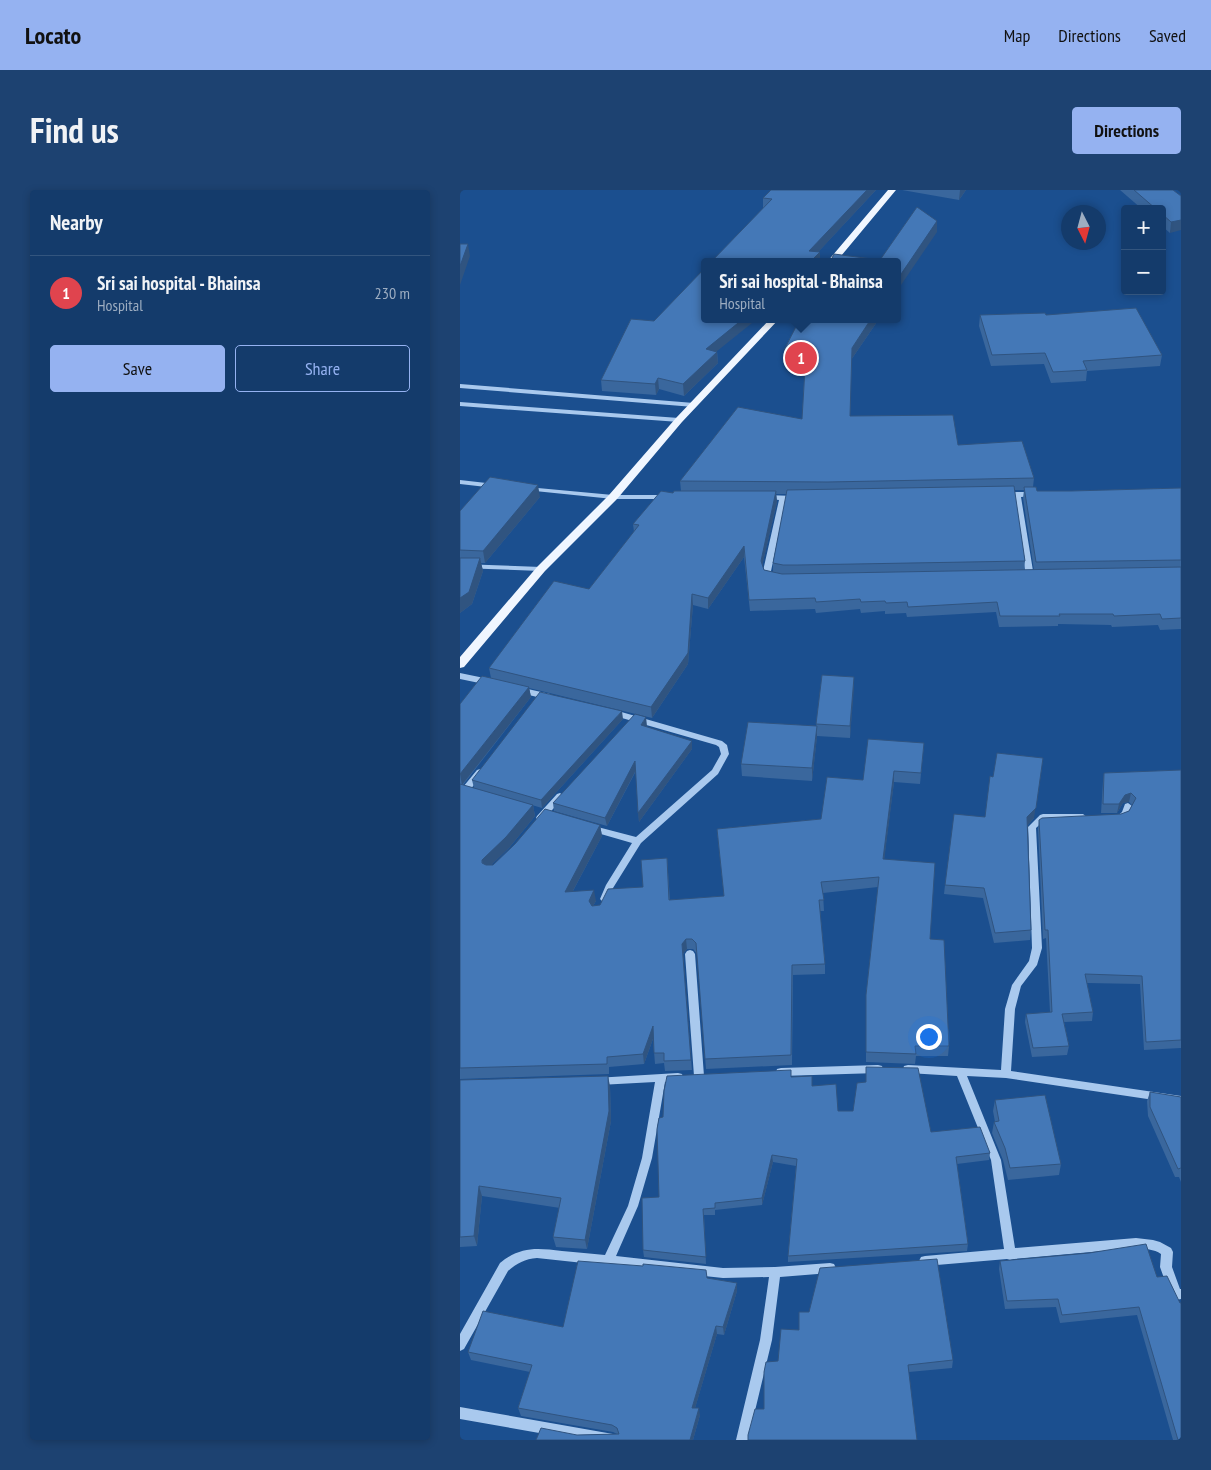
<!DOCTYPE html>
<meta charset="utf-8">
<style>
:root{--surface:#143b6b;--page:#1d4271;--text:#f1f3f6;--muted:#9dadc1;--line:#33557e;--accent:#95b2f1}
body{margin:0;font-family:"PT Sans Narrow",sans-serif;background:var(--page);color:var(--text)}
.controls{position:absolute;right:15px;top:15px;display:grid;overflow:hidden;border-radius:5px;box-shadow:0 2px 8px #0003}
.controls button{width:45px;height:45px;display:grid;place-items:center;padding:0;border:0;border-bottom:1px solid var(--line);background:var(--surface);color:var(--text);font:25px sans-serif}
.compass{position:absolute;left:601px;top:15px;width:45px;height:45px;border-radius:50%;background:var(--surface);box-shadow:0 2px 8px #0003;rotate:174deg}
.you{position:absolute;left:468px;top:846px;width:18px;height:18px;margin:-12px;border:4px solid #fff;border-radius:50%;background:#1a73e8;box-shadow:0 0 0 8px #1a73e833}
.badge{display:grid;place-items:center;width:32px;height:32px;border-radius:50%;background:var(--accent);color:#fff;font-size:16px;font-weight:700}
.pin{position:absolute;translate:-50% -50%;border:2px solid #fff;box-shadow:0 1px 5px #0006}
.popup{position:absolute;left:241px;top:68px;width:200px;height:65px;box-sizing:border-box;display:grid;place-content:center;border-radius:5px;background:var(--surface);filter:drop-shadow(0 1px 4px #0005);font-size:16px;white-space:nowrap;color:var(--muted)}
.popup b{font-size:19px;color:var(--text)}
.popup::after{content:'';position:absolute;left:50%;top:100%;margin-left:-10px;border:10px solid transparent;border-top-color:var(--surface)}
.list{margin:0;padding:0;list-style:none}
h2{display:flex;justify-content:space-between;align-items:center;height:65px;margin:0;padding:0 20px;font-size:21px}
h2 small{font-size:16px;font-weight:400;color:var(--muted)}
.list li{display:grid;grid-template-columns:32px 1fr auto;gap:15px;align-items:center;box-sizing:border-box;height:75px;padding:0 20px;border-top:1px solid var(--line)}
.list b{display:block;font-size:19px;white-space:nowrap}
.list p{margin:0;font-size:16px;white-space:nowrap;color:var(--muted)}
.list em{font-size:16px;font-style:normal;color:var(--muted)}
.actions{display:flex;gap:10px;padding:15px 20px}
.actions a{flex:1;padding:11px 0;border:1px solid var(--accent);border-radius:5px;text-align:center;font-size:18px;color:var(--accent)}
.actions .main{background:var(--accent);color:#111}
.map{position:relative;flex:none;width:721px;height:1250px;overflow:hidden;border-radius:5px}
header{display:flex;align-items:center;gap:30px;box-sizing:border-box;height:70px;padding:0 25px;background:var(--accent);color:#111}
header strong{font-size:24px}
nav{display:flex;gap:28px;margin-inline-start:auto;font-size:18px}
.intro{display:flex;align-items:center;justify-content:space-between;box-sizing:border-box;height:120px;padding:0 30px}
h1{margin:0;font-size:35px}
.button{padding:12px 22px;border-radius:5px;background:var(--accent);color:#111;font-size:18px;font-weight:700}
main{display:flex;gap:30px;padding:0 30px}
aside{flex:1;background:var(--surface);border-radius:5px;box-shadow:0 2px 8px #0003}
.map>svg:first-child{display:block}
</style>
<header>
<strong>Locato</strong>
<nav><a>Map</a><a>Directions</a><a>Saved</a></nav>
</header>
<div class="intro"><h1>Find us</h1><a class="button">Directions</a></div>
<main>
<aside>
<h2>Nearby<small></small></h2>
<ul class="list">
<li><span class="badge" style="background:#e0444e">1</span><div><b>Sri sai hospital - Bhainsa</b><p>Hospital</p></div><em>230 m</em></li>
</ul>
<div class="actions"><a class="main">Save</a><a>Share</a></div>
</aside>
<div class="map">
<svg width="721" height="1250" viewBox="0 0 721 1250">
<rect width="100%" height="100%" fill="#1b4f8f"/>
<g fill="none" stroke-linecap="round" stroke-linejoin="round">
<path fill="#a9c9ee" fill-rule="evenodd" d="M0,194L234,213L237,215L234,217L0,198Z
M0,212L219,228L222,230L219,232L0,216Z
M0,290L35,294L38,296L35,298L0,294Z
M67,297L153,305H206L210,307L206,309H153L65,300L64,299Z
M557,302H574L577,304L574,306L561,307L574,387L570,389L566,387L554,307H544L540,305L544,303Z
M304,305L336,306L340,308L336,310H326L311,381L312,386L317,389L313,391L305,389L303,381L319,310L302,308V306Z
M0,374L81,377L85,379L81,381L0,378Z
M0,483L29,489L33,492L29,495L0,489Z
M59,497L90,504L94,507L90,510L56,502L55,500Z
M151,519L262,551L267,555L269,564L258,584L181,653L153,698L148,711H142L140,709L146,695L172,653L127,640L126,638L127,636L130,635L176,647L252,580L261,564L259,557L256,555L148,524L147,522L148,520Z
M20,579L23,580L24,582L23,584L9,601H3L2,599L3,597L17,580Z
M100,603L104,606L103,608L83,630H77L76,628L77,626L97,604Z
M668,613L672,616L669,626L661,631H655L654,629L662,622L665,614Z
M583,624H623L627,627L623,630H585L576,638L582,758L577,775L561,796L555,819L551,881L721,906V914L546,888L507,886L541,970L555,1058L676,1048L693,1050L700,1052L711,1058L713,1062L712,1077L720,1099H721V1109L716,1110L712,1109L710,1105L700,1077L701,1064C694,1059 685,1059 676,1058L554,1069L550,1070L547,1069L465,1076L461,1075L459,1071L461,1067L465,1066L544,1059L531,970L497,886L448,883L444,882L443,879L444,876L448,875L541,880L545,819L552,795L569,771L572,758L568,637L580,625Z
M230,760L233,761L235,764L244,886L243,889L239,890L235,889L234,886L225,764L227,761Z
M418,875L422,876L423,879L422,882L418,883L321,886L317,885L316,882L317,879L321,878Z
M218,883L222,884L223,887L222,890L205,892L192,968L178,1016L156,1066L263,1078L315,1077L370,1073L374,1074L376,1078L374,1082L370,1083L320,1087L312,1150L288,1250H276L300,1150L309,1087L263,1088L77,1068C65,1069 57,1073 48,1081L4,1159L0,1161V1144L40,1073C61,1056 77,1058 102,1061C117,1062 131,1064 145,1065L168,1016L182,968L195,892L139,895L135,894L134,891L135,888Z
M0,1217L153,1244L157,1246L159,1250H119L0,1229Z"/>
<path fill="#f0f6ff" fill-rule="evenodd" d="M428,0H436L376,72H367Z
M310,129H319L222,232L157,309L85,381L4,477L0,478V467L77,377L149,305L216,228Z"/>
</g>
<path fill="#3a679d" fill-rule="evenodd" d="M416,0L358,62L360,72L303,18V8Z
M442,0H506L499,10Z
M660,0H713L721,6L710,43L702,36V19H682Z
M520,125H586L702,165L700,176L627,181L626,191L591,193L584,174L531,176L519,136Z
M340,129H419L391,170L390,226L498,255L574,288L573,297L577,301H611L721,298V439L700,440L698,435L652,437L651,435L598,434V436L539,437L536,422L447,427L446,423L425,424V421L401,423L400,419L356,423L355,419L290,421L284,367L248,419L233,415L228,474L192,528L69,498L71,507L3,595L73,615L75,626L49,658L31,675H33L140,635L142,646L113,701L136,711L133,716L140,715L183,697L207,668L210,710L264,706L257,639L361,629L403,590L464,553L460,594L434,592L424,669L470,749L489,856L488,866H456L455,874L406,872V805L418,697L363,703L364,721H360L365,774V784L333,785L332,875L246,879L237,764L233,759H227L223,764L232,880L205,881L204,873L195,874L193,849L184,874L149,877V884L0,889V514L31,488L29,478L129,399L174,342L173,334L213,303L221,301L220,291L342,229L345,174L324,171V160ZM554,300H564L563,308L574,380H564L565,371ZM316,304H327L313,373V382L304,380L302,376L317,312Z
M257,161L258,173L224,206L199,199L196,205L142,201L141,190Z
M80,307L25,373H21L23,381L12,414L0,423V321Z
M362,485L394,487L390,548L357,546L352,591L282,586L281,574L356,536Z
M163,529L82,618L14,598L12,590Z
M186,536L232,559L179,632L176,581L147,636L94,621L93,613L187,536Z
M721,580V858L684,860L680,794L627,793L633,822L632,831L604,832L609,856L607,865L572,867L565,832L566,824L590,822L586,748L583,749L578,639L579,630L661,624L669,621L672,615L669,612L663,613L657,623H641L643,591L644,583Z
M525,627L574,628L568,635L571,740L570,750L534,753L523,708L484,704L485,695Z
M331,887L352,896L378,921L471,942L530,963L529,970L497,974L508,1054L507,1061L328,1072V1066L336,976L313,972L302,1015L255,1020V1025H244L246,1074L184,1067L183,1060L199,1007L203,927Z
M0,890L150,896L151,931L127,1059L96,1057L93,1047L100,1018L22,1006L17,1056L0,1057Z
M690,902L721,907V992L719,987H715L688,926L687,911Z
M535,910L601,974L599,985L548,990L543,970L532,943L534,932H535L533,921Z
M540,1071L697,1087L720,1113L721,1250H713L677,1125L600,1133L596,1117L545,1119L539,1079Z
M247,1088L277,1093V1101L264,1145L257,1144L235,1218L240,1225L233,1250L117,1245L157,1244L153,1242L61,1226L58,1218L70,1182L11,1170L8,1162L103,1137Z
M493,1170L492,1178L449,1182L304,1219V1182Z"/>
<path fill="#305480" d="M407,0H416L349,72V61Z
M500,0H506L499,10Z
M721,30V40L710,43L711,32Z
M477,31V42L437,101V90Z
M8,54L10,66L0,95V76Z
M360,62V72H350Z
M283,129H297L246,170V159Z
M411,129H419L391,170L392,158Z
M257,162L258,173L224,206L223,194Z
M198,188L199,199L196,205L195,194Z
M78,295L80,307L25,373L23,361Z
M316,301L317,312L301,381V371Z
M284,356V367L248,419V408Z
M20,368L23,381L12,414L0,423V408Z
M232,404L233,415L228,474L192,528L191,517Z
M394,487V499L390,548V536Z
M69,497L71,507L2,595L0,584Z
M162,521L163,529L82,618L81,610Z
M186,527L187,536L182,543L181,535Z
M357,536V548L352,591V578Z
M232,551V559L179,632L178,623Z
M175,571L176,580L147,636L145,628Z
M582,578L574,628L566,637L567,627Z
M434,581V592L423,680V669Z
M671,603L669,612L663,613L657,623L659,614L665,605Z
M73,615L75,626L49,658L25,681L22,670Z
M140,635L142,646L107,712L105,702Z
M134,700L136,711L130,721L129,711Z
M226,749L227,759L223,764L232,880L222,754Z
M193,836L194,846L184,874L183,864Z
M148,886L150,896L151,931L127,1059L125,1050Z
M312,965L313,972L302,1015V1008Z
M19,996L22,1006L17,1056L14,1046Z
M277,1093V1101L264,1145L263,1137Z
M256,1136L257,1144L233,1225L232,1218Z
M239,1218L240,1225L233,1250H230Z"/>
<path fill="#4478b7" stroke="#305480" d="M311,0H407L349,61L360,62L350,72H251L312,9L303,8Z
M674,0H713L721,6V30L711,32L702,24V19H696Z
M457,17L477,31L437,90V72H370L374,64L420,70Z
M0,54H8L0,76Z
M245,78V129H283L246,159L257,162L223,194L198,188L195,194L141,190L171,129L194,131Z
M676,118L702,165L623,171L627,180L593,182L585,163L532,165L520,125L585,123L586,125Z
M340,129H411L392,158L390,226L493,225L498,255L562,251L574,288L367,292L220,291L278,217L342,229L346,162L324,160Z
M30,287L78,295L23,361L0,360V321Z
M554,296L565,371L338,375H323L313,373L327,300Z
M564,297H576L577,301H611L721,298V370L576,372Z
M201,301L213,303L214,301H316L301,371L304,380L322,384L721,377V428L702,429L700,424L654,426L653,424H599L600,426H540L537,412L448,417L447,412L426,413L425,411L401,412L400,409L356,412L355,408L289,410L284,356L248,408L232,404L228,463L191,517L29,478L94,391L129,399L179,335L173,334Z
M0,368H20L9,402L0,408Z
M362,485L394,487L390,536L356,534Z
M22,486L69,497L0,584V514Z
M80,502L162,521L81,610L12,590Z
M175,524L186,527L181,535L232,551L178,623L175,571L145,628L93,613Z
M288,532L357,536L352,578L281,574Z
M408,549L464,553L461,583L434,581L423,669L475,673L470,749L484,750L489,856H455L456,864L406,862V805L419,687L361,692L364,710H359L365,774L332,775L331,865L245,869L236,753L232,749H226L222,754L231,870L204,871V863H194L193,836L183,864L147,867V874L0,878V594L73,615L46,647L22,670V673L26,675H33L55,654L85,619L140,635L105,702L134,700L129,711L132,716L140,715L148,699L183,697L181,670L207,668L209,710L264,706L257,639L361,629L367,587L403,590Z
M537,563L583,568L576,618L567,627L571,740L535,743L524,698L485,695L494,624L525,627L530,586L533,587Z
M721,580V850L686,852L682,786L625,784L633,822L602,824L609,856L573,858L566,824L592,822L588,740H585L579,630L582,628L661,624L669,621L676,608L671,603L665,605L659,614H643L644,583Z
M406,877L458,878L471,942L520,937L530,963L496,967L508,1054L328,1066L337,969L312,965L302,1008L255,1013V1018L243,1019L246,1067L183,1060L182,1008L199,1007L197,939L199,928L203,927L204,901L207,886L331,880V887L352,886V896L376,894L378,921H393L397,893L406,892Z
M148,886L149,921L125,1050L93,1047L101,1008L19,996L14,1046L0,1047V890Z
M690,902L721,907V978L718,979L690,917Z
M585,905L601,974L550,978L545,958L534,932L539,931L535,910Z
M686,1054L697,1087L707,1086L720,1113H721V1250H718L679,1117L602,1125L598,1109L547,1111L540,1071L629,1063Z
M477,1069L493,1170L448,1175L457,1250H288V1245L295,1219H304V1182L306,1172L318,1171L321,1139L339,1140V1122H349L360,1078Z
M118,1071L183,1076V1074L246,1080L247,1088L277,1093L263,1137L256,1136L232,1218H239L230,1250H76L81,1238L117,1245L159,1244L157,1238L152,1235L58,1218L72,1175L8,1162L23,1121L103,1137Z"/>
</svg>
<div class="controls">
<button>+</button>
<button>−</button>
</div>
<svg class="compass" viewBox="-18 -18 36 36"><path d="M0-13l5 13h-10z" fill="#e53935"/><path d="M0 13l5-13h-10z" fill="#9dadc1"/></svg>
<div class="you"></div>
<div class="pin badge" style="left:341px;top:168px;background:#e0444e">1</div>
<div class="popup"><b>Sri sai hospital - Bhainsa</b>Hospital</div>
</div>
</main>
